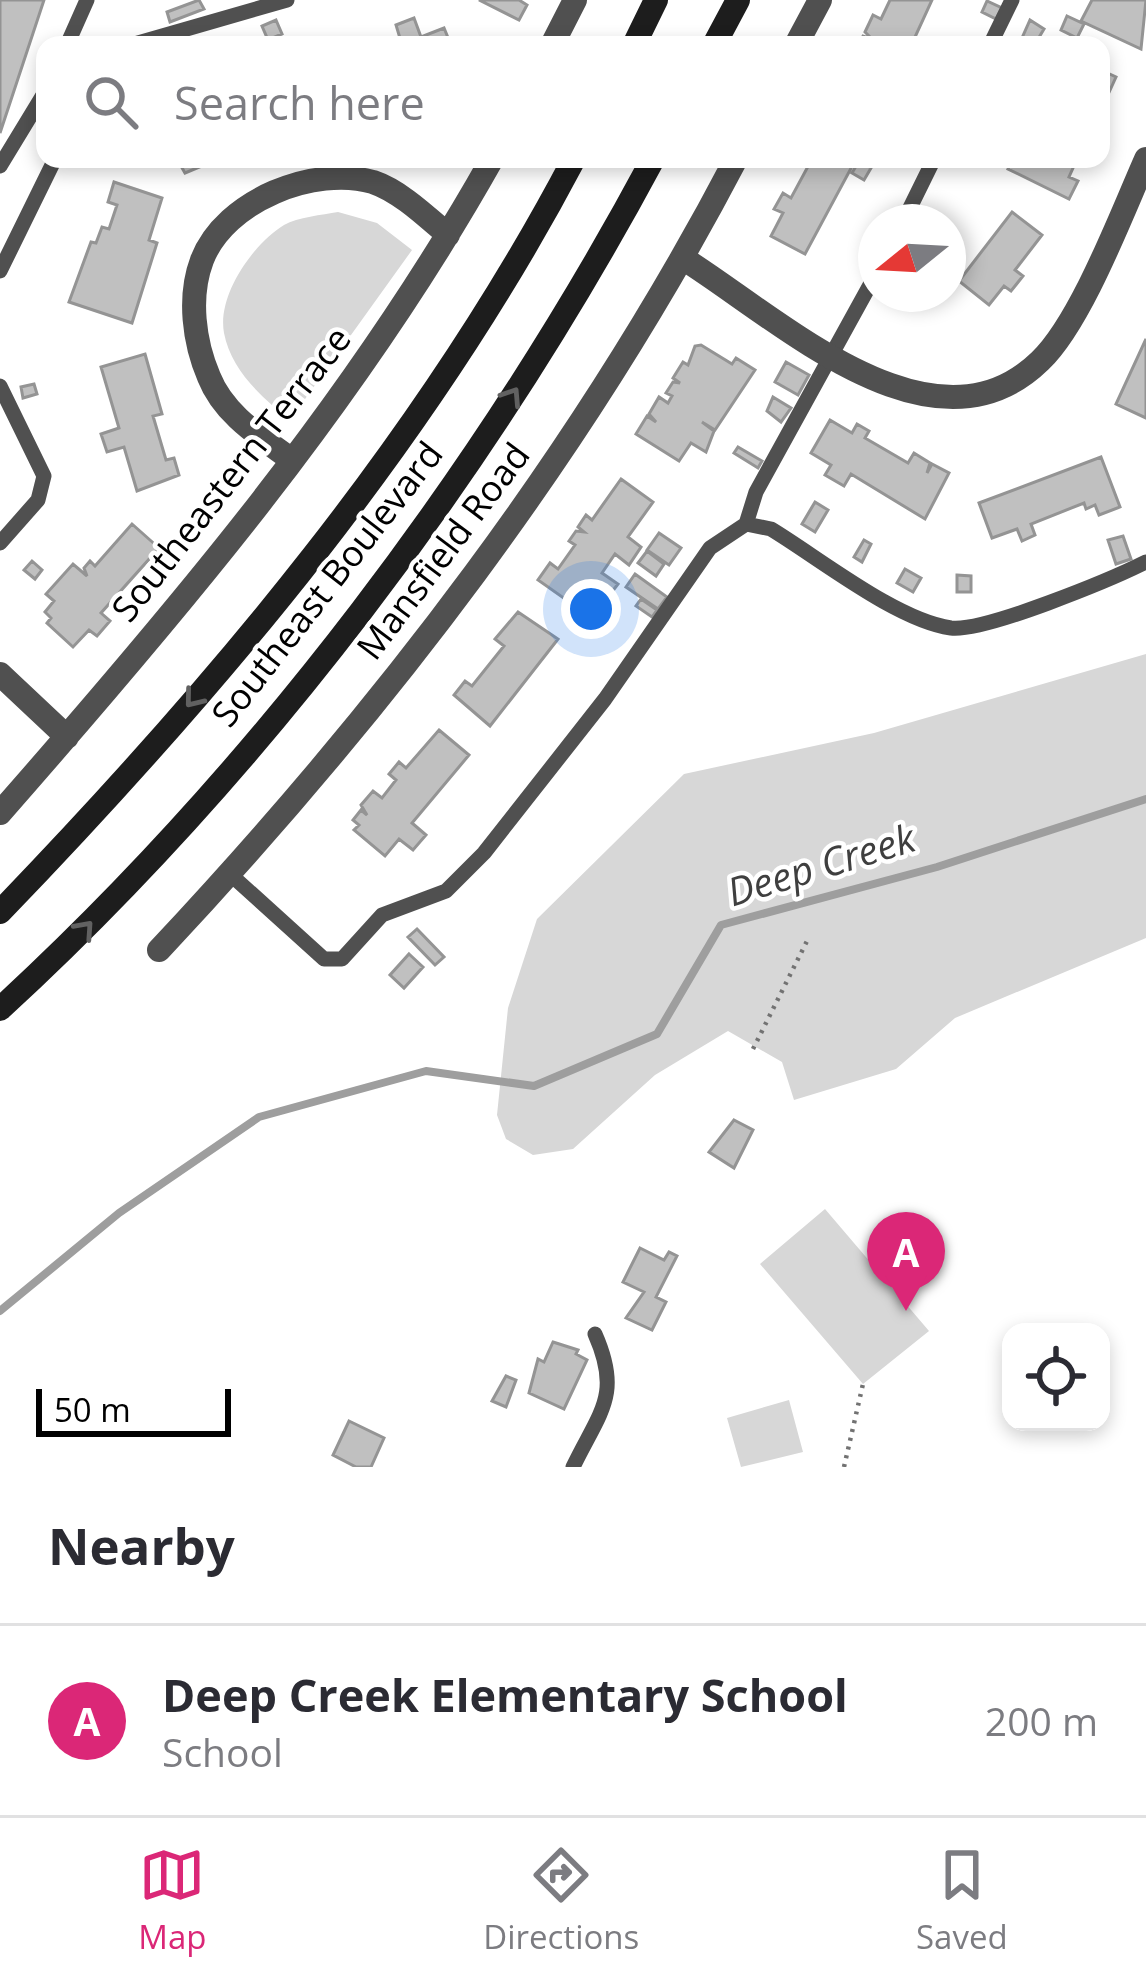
<!DOCTYPE html>
<style>
:root{--surface:#fff;--page:#f2f2f3;--text:#2b2b33;--muted:#7c7c81;--line:#e1e1e2;--accent:#db2777}
body{margin:0;font-family:"Open Sans",sans-serif;background:var(--page);color:var(--text)}
.controls{position:absolute;right:36px;bottom:36px;display:grid;overflow:hidden;border-radius:24px;box-shadow:0 6px 18px #0003}
.controls button{width:108px;height:108px;display:grid;place-items:center;padding:0;border:0;border-bottom:3px solid var(--line);background:var(--surface);color:var(--text);font:60px sans-serif}
.compass{position:absolute;left:858px;top:204px;width:108px;height:108px;border-radius:50%;background:var(--surface);box-shadow:0 6px 18px #0003;rotate:252deg}
.scale{position:absolute;left:36px;bottom:30px;width:195px;box-sizing:border-box;padding-left:12px;border:6px solid #000;border-top:0;font-size:33px;line-height:42px;white-space:nowrap;color:#000;-webkit-text-stroke:9px #fff;paint-order:stroke}
.you{position:absolute;left:591px;top:609px;width:42px;height:42px;margin:-30px;border:9px solid #fff;border-radius:50%;background:#1a73e8;box-shadow:0 0 0 18px #1a73e833}
.badge{display:grid;place-items:center;width:78px;height:78px;border-radius:50%;background:var(--accent);color:#fff;font-size:39px;font-weight:700}
.pin{position:absolute;translate:-50% -99px;filter:drop-shadow(0 3px 6px #0008)}
.pin::after{content:'';position:absolute;top:63px;width:42px;height:36px;background:inherit;clip-path:polygon(0 0,100% 0,50% 100%)}
.list{margin:0;padding:0;list-style:none}
h2{display:flex;justify-content:space-between;align-items:center;height:156px;margin:0;padding:0 48px;font-size:51px}
h2 small{font-size:39px;font-weight:400;color:var(--muted)}
.list li{display:grid;grid-template-columns:78px 1fr auto;gap:36px;align-items:center;box-sizing:border-box;height:192px;padding:0 48px;border-top:3px solid var(--line)}
.list b{display:block;font-size:45px;white-space:nowrap}
.list p{margin:0;font-size:39px;white-space:nowrap;color:var(--muted)}
.list em{font-size:39px;font-style:normal;color:var(--muted)}
.icon{flex:none;width:66px;height:66px;fill:none;stroke:currentColor;stroke-width:2;stroke-linecap:round;stroke-linejoin:round}
.map{position:relative;flex:none;width:1146px;height:1467px;overflow:hidden}
.search{position:absolute;background:var(--surface);box-shadow:0 6px 18px #0003;left:36px;right:36px;top:36px;height:132px;display:flex;align-items:center;gap:30px;box-sizing:border-box;padding:0 42px;border-radius:24px;color:var(--muted);font-size:45px}
.sheet{height:348px;background:var(--surface)}
nav{display:flex;justify-content:space-around;align-items:center;box-sizing:border-box;height:168px;border-top:3px solid var(--line);background:var(--surface);font-size:33px;color:var(--muted)}
nav a{display:grid;justify-items:center;gap:6px}
nav .on{color:var(--accent)}
.map>svg:first-child{display:block}
</style>
<div class="map">
<svg width="1146" height="1467" viewBox="0 0 1146 1467">
<rect width="100%" height="100%" fill="#fff"/>
<path fill="#d7d7d7" d="M338,212L377,223L412,250L290,420C262,398 231,370 224,333C217,295 253,244 284,225C298,217 322,215 338,212Z
M1146,654V938L955,1018L896,1069L794,1100L782,1062L728,1031L655,1075L573,1149L533,1155L506,1139L497,1115L508,1008L537,919L684,774L874,733Z
M825,1209L929,1331L863,1384L760,1264Z
M789,1400L803,1452L741,1467L727,1418Z"/>
<g fill="none" stroke-linecap="round" stroke-linejoin="round">
<path stroke="#9e9e9e" stroke-width="8" d="M0,1311L119,1213L259,1117L426,1071L534,1086L657,1034L721,925L937,867L1146,799"/>
</g>
<path fill="#c0c0c0" stroke="#949494" stroke-width="3" d="M0,0H44L0,133Z
M199,0L204,9L170,22L167,12Z
M479,0H519L527,5L519,20Z
M890,0H932L915,37L926,45H859L863,36L872,39L865,32L873,15L881,19Z
M1092,0H1146L1141,49L1081,21Z
M987,1L1002,8L996,19L982,12Z
M1067,16L1084,24L1077,38L1061,30Z
M414,18L421,37L444,28L451,45H402L396,25Z
M276,20L282,34L268,40L262,26Z
M1030,20L1044,29L1035,44L1022,38Z
M1101,70L1116,77L1101,110Z
M177,159H199L202,166L185,173Z
M812,159H856L805,254L771,236L783,213L774,209L783,193L791,198Z
M1013,159H1077L1069,177L1078,181L1069,199L1008,169Z
M859,161L871,168L864,180L852,173Z
M114,182L162,198L149,240L157,243L132,323L69,302L91,242L96,243L102,227L109,229L117,205L108,202Z
M1012,212L1042,235L1015,270L1023,276L1011,291L1004,286L989,305L959,281Z
M1146,339V418L1116,404Z
M701,345L732,364L736,358L755,370L715,430L702,422L714,431L706,452L691,443L679,461L636,434L647,416L656,422L649,414L659,397L668,403L672,396L666,393L673,382L680,383L673,378L683,362L688,365L695,346Z
M145,354L162,414L153,416L166,460L174,458L179,475L137,491L124,447L107,452L101,434L119,428L101,367Z
M786,362L809,375L798,395L775,382Z
M34,384L37,394L23,398L21,387Z
M773,397L791,408L781,422L767,411Z
M830,420L852,433L857,424L869,431L865,438L908,463L914,453L930,463L927,473L932,464L949,473L925,519L851,474L844,486L825,475L831,465L811,453Z
M738,447L762,461L758,468L734,453Z
M1101,457L1120,507L1099,515L1095,505L1086,509L1084,503L1031,524L1035,535L1022,541L1017,529L992,538L979,503Z
M621,479L653,502L628,537L641,547L629,565L615,554L602,573L618,584L592,618L538,580L550,563L558,569L575,545L569,541L576,531L584,532L578,527L586,515L592,520Z
M815,502L828,510L815,532L802,524Z
M132,524L159,548L101,613L110,621L97,636L89,630L73,647L47,623L51,618L45,612L54,601L46,594L73,564L87,576L84,568L90,561L95,566Z
M659,533L681,548L669,565L647,550Z
M1123,536L1131,559L1116,564L1108,540Z
M864,540L871,544L862,562L854,557Z
M647,551L664,564L656,576L638,563Z
M32,561L42,570L35,579L24,570Z
M905,569L921,578L913,592L897,583Z
M635,574L667,597L658,609L626,587Z
M957,575L971,576V592H957Z
M641,599L657,610L652,617L636,606Z
M518,612L558,639L490,726L454,695L465,681L472,686L504,646L495,639Z
M439,730L469,755L412,823L426,835L413,850L399,839L385,856L354,830L359,825L353,820L361,810L367,815L361,805L373,791L382,798L396,780L389,774L399,762L406,768Z
M417,929L444,957L435,965L408,937Z
M409,954L423,967L404,988L390,975Z
M734,1120L753,1130L734,1168L709,1152Z
M640,1248L664,1260L669,1252L677,1256L656,1297L666,1302L652,1330L626,1318L644,1292L623,1282Z
M553,1342L578,1350L576,1354L587,1360L564,1409L529,1393L538,1359L544,1362Z
M506,1376L516,1380L506,1407L492,1401Z
M349,1421L384,1438L371,1467H356L333,1455Z"/>
<g fill="none" stroke-linecap="round" stroke-linejoin="round">
<path stroke="#727272" stroke-width="4.5" stroke-dasharray="3 6" stroke-linecap="butt" d="M753,1049L808,939
M844,1467L863,1384"/>
<path stroke="#505050" stroke-width="15" d="M67,45L87,0
M131,45L287,0
M990,45L1012,0
M0,166L45,92
M903,222L934,159
M0,271L55,159
M0,386L44,476L38,500L0,543
M746,524L756,492L876,274
M230,874L324,959H342L382,915L446,891L484,853L605,699L710,548L746,524L771,529C819,558 896,620 951,628C985,632 1112,579 1146,562
M573,1467C600,1411 622,1395 595,1334"/>
<path stroke="#505050" stroke-width="24" d="M552,45L575,0
M796,45L820,0
M684,259C777,317 933,465 1040,361C1081,322 1122,213 1146,159
M292,460C261,437 224,415 209,377C194,342 188,297 202,260C225,200 315,165 373,182C400,191 427,217 448,235
M0,674L67,737
M0,813C180,608 358,398 492,159
M159,950C383,711 584,450 736,159"/>
<path stroke="#1d1d1d" stroke-width="24" d="M634,45L656,0
M714,45L738,0
M0,912C218,686 428,437 574,159
M0,1009C259,771 487,469 653,159"/>
</g>
<defs><path id="oneway-chevron" d="M-2-3.5L2.5 0L-2 3.5" fill="none" stroke-width="1.6" stroke-linecap="round" stroke-linejoin="round" transform="scale(3)"/></defs>
<g stroke="#616161">
<use href="#oneway-chevron" transform="translate(512 396) rotate(-57)"/>
<use href="#oneway-chevron" transform="translate(193 699) rotate(129)"/>
<use href="#oneway-chevron" transform="translate(85 929) rotate(-48)"/>
</g>
<g text-anchor="middle" stroke-width="9" stroke-linejoin="round" paint-order="stroke">
<g font-size="36" fill="#000" stroke="#fff">
<text transform="translate(231 474) rotate(-52)" y="13">Southeastern Terrace</text>
<text transform="translate(443 551) rotate(-53)" y="13">Mansfield Road</text>
<text transform="translate(327 584) rotate(-52)" y="13">Southeast Boulevard</text>
</g>
<g font-size="39" font-style="italic" fill="#3f3f3f" stroke="#fff">
<text transform="translate(821 865) rotate(-17)" y="14">Deep Creek</text>
</g>
</g>
</svg>
<div class="controls">
<button><svg class="icon" aria-label="locate" viewBox="0 0 24 24"><circle cx="12" cy="12" r="6"/><path d="M12 2v4M12 18v4M2 12h4M18 12h4"/></svg></button>
</div>
<svg class="compass" viewBox="-18 -18 36 36"><path d="M0-13l5 13h-10z" fill="#e53935"/><path d="M0 13l5-13h-10z" fill="#7c7c81"/></svg>
<div class="scale">50 m</div>
<div class="you"></div>
<div class="pin badge" style="left:906px;top:1311px">A</div>
<div class="search"><svg class="icon" aria-label="search" viewBox="0 0 24 24"><circle cx="10" cy="10" r="6"/><path d="M15 15l6 6"/></svg>Search here</div>
</div>
<section class="sheet">
<h2>Nearby<small></small></h2>
<ul class="list">
<li><span class="badge">A</span><div><b>Deep Creek Elementary School</b><p>School</p></div><em>200 m</em></li>
</ul>
</section>
<nav>
<a class="on"><svg class="icon" aria-label="map" viewBox="0 0 24 24"><path d="M3 6l6-2 6 2 6-2v14l-6 2-6-2-6 2zM9 4v14M15 6v14"/></svg>Map</a>
<a><svg class="icon" aria-label="directions" viewBox="0 0 24 24"><path d="M12 3l9 9-9 9-9-9zM9 14v-3h6M13 9l2 2-2 2"/></svg>Directions</a>
<a><svg class="icon" aria-label="saved" viewBox="0 0 24 24"><path d="M7 4h10v16l-5-4-5 4z"/></svg>Saved</a>
</nav>
